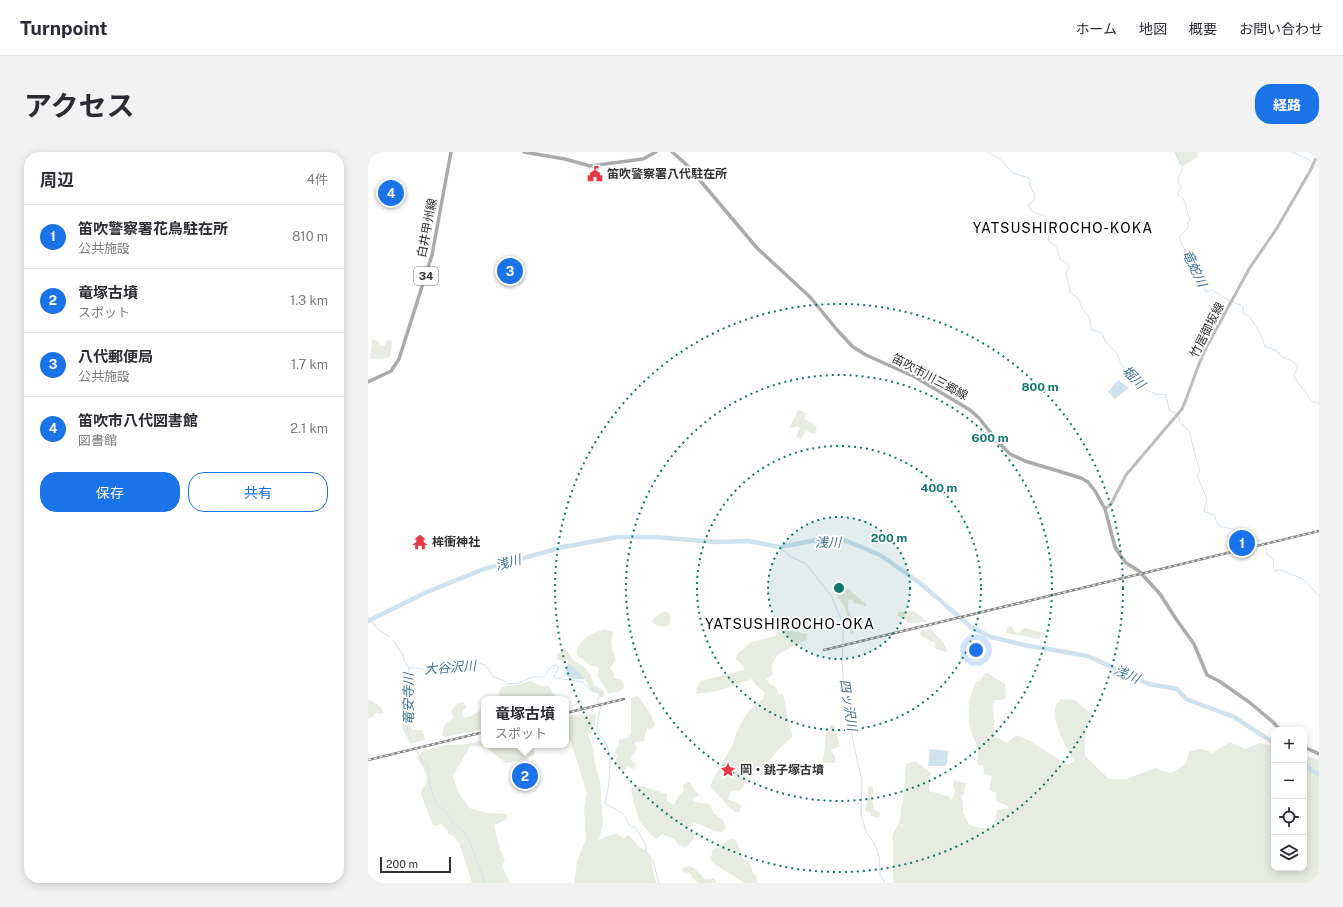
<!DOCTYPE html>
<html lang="ja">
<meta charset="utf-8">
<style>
:root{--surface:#fff;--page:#f2f2f3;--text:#2b2b33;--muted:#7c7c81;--line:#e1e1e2;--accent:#1a73e8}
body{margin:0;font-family:"Public Sans","Noto Sans JP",sans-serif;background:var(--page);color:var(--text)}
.controls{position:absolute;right:12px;bottom:12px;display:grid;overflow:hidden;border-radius:8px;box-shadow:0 2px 10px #0003}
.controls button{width:36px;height:36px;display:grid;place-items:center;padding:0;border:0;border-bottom:1px solid var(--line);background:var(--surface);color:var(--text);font:20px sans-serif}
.scale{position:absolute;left:12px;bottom:10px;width:71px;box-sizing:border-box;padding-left:4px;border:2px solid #333;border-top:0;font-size:11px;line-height:14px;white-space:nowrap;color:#333;-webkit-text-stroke:3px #fff;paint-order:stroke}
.you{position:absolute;left:608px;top:498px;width:14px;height:14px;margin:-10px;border:3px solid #fff;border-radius:50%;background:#1a73e8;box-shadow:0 0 0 6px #1a73e833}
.badge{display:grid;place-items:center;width:26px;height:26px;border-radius:50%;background:var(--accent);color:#fff;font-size:13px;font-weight:700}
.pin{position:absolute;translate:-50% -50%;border:2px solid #fff;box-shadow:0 1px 4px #0006}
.popup{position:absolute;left:113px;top:544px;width:88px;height:52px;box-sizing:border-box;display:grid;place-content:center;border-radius:8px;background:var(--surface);filter:drop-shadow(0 1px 3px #0005);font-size:13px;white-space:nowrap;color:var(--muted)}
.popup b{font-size:15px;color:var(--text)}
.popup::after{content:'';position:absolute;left:50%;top:100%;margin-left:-8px;border:8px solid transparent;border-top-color:var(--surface)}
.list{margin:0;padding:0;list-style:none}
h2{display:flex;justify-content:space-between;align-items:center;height:52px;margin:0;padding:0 16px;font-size:17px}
h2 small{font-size:13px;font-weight:400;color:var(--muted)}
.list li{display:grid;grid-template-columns:26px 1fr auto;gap:12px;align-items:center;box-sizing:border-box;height:64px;padding:0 16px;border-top:1px solid var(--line)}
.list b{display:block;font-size:15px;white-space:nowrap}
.list p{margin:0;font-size:13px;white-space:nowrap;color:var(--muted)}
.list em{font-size:13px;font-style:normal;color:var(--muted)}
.actions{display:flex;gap:8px;padding:12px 16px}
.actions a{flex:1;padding:9px 0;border:1px solid var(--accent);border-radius:16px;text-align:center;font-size:14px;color:var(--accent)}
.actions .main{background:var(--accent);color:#fff}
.icon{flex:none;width:22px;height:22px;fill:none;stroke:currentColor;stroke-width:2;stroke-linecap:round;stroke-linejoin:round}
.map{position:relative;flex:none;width:951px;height:731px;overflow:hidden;border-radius:16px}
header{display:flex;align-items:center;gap:24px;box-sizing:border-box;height:56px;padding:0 20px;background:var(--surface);border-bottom:1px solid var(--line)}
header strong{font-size:19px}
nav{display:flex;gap:22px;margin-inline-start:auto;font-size:14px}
.intro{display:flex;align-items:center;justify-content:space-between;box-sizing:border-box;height:96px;padding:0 24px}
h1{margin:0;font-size:28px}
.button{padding:10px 18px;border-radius:16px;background:var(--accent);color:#fff;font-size:14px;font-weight:700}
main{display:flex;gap:24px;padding:0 24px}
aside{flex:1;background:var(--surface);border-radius:16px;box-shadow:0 2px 10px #0003}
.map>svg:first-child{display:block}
</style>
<header>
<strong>Turnpoint</strong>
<nav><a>ホーム</a><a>地図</a><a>概要</a><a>お問い合わせ</a></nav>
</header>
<div class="intro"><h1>アクセス</h1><a class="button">経路</a></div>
<main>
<aside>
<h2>周辺<small>4件</small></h2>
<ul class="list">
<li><span class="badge">1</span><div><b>笛吹警察署花鳥駐在所</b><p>公共施設</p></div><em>810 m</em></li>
<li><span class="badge">2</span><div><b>竜塚古墳</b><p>スポット</p></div><em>1.3 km</em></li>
<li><span class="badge">3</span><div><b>八代郵便局</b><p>公共施設</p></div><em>1.7 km</em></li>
<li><span class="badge">4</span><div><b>笛吹市八代図書館</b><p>図書館</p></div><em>2.1 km</em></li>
</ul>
<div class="actions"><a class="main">保存</a><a>共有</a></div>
</aside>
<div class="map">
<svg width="951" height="731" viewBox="0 0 951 731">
<rect width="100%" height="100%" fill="#fff"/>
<path fill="#e6ecdf" d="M806,0H829L830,5L820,11L817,14L811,12Z
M5,187L10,189L12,194H17L19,188H22L24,190L22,206L3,207L2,206L4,188Z
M430,258L438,261L436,267L449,274L447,282L438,279L433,288L428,284L432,276L429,274L423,276L422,275Z
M476,435L480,437L498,452V454L485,451V448L482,447L480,448V455L484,467L486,482H483L477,455L468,443V440Z
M297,459L301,461C303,466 303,469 300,474C294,475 290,475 285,471L284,468L291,462Z
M546,459L559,470L540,471L536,467L529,464L530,460Z
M644,474L646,480L651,481L656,476L676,481L675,485L671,487L638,481L640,475Z
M237,477L245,480C244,485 243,490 244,494C245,507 252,503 242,516L246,521V526L253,528L256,532V536L252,539L241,542L229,524L231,517L228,514H222L215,507L209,503C208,488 224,481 237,477Z
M417,477L439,482L438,488C432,492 413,499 409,504C405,508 402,517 405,522L398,527L403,533H405L409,537L410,543L415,542C419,557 419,571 425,584L409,599L390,622L385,618L372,639L368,638L363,639L360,647L373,653L372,659L368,661L361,655L342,634C348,621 355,610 362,598C366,591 367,582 371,575C376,564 386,552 395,547L397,541L386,531L384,527L350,539L328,542L329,535L333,529L376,518V515L368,507L369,502L383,490L407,484L410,478Z
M565,477L566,481L576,490V493L579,497V500L568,497L567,495L568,493L566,490L553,484L552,482L554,478Z
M197,495L205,508L215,514L222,522L226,533L236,539V544L233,546L230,542L224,540L215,524L200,511V507C194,509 191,510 188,505Z
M617,521H619L637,532L638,545L634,548H627L625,555L627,585L639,591L648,583L662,589L700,613L706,609C699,597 684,571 687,558C687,554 690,550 693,547L707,548L725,564L717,575V604L741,627H758L787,616L802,621C815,615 818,615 821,600C831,596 835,596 844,601L862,590L877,597L892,591L906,594V716H936V604L951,607V731H525V688L524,684L532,669L533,655L535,651L538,612L547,609L563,621L561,639L580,644L584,648L587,640L585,631L586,629L598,631L596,642L593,644L595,651V660L601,673C620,678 626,680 629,658L641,657L640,654L628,649V641L621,638L624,624L616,622L615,614L609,612C609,608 611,601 610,597C610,593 607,589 605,585C598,566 599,548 608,530L612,529Z
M162,529L173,534H181L185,542L191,547H130C132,530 138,535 150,533C154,532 158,530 162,529Z
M270,544L282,561L287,572L284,577L279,576L276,589L266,590L269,597L263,605L264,609L268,612L266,617L259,615L255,619L250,616L246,611L249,605L247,599L251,592V588L260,586L263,581V546Z
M0,548C6,549 14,555 16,561L13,562L8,561L3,566H0Z
M96,550L98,556L94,558L96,566L103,564L116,556V577L77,585L74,583C75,573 78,570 86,566L83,559L89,551Z
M41,554L44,570L41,574L45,578H55L57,588L46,591H42L34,575V568L38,566V556Z
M228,562V568L225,579L220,583L225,596L226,607L232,629L235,672L231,688L242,683L249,682L256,686L261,683L271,695L278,699L283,708L288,731H206L209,709L218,687L216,656L219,641L204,593L198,582V564Z
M462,573H465L468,578L472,595L464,597L463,599L467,605V611L454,610L456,602L458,580L462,579Z
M116,588V593H166L165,596L167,602L157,608L138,611L116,594H102L85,624L90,640L101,656L120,661L138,662L140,664L138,668L126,673L130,691L137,709L134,714L142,731H104L91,691L84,683L80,682L79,678L73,672L69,674L65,673L53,643L54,637C64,627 56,616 49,606L56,598L78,593L100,592Z
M321,630L331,643L324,647L325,649C331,652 337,650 343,653L346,662L355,668L358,676L354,680C344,680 336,672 326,671L320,677L328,683L323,690L318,695L311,693L306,687L294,682L288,688L271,669L263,640L264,636L270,633L299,642V649L306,653L309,646L316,638L314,633Z
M502,634L505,636L504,646L506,657L512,661L511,666L503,664V661L497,658L500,643V635Z
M362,687L368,688L375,707L380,708C383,714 384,721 389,725V731H376L345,711L342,707L345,698Z
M320,714L326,716L337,727L346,726L349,731H330L324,725L321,721L315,720L314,717Z"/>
<path fill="#cfe2ee" d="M750,228L761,236L747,247L740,240Z
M200,511L210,518L217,527H207L196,523Z
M562,597L580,599L579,611L577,614H560Z"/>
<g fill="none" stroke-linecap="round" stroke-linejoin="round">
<path stroke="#cfe2ee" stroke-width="1" d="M620,0L632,7L645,21L661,26L662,34L667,43V47L660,53C663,61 670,62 677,64L679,68L674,75L680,78L681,89L689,96L692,107L701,113V115L698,121L702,140L710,146L714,156L721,165L724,178L734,181L737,189L749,202L754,214L767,225L772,234L787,242L798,243L801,258C809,262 811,260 812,271L821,279L828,306L832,318L829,324L839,347L836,358L837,360C853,364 843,365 852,374L883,382L886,388L894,389L898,395L899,402L906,408L905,413L907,419L913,418L935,427L951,444
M808,0C809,6 814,10 814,15C815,25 805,23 813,35L810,41V43C819,46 818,60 822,68L820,70V76L811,85L815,95L823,106V113L830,116L827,123L833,129L838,140L844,138L862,149L875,154V161L881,164L892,181L897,194L909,199L914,205L926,210L930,215C929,218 926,222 926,224C926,226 943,249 945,250C946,251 950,251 951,251
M924,0L940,7L944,10
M947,12L951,15
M411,395L422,404L438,412L464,445L475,472V486L474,511L476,534L478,546L483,563L484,584L494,629L493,662L498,680L502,685L509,697L511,705L512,722L517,731
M2,468L11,478L22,485
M25,488L35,503L36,509L41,516L39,544L40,562L38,573L44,592L50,600L52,606L60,613L62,634L68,651L79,661L85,671L96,680L102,690L117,731
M41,516H51L59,519L70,515L92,514L111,511L117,513L126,525L135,528L139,532L152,531L163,525H175C180,522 180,515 186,513L191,515L186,524L187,526L215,530L221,537L233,541V543L229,548L233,556C230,562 227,577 231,583C234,587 239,591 240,596C244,612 241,636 237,652C250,659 255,658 261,673L268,676L277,692L279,701L285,709L291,731"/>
<path stroke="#cfe2ee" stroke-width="4.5" d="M0,469L59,440L116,417L195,395L250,385H287L348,390L380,389L412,395L454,387L476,388L512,403L552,431L603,475L623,485L656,493L720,504L781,532L809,537L818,547L866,565L906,591
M936,613L951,623"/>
<path stroke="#bdbdbd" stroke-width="3" d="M737,357L743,352L758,323L814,257C823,237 828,216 838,196L881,117L909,76L942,19L951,0"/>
<path stroke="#ababab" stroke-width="3.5" d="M156,0L197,7L222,14L275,7L288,0
M304,0L319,13L389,96L442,145L470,179L485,195L498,203L547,225L602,258L611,266L630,290L642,302L657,309L713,326L720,330L727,339L737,357L747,395L752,403L758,411L771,419L792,442L808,467L826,492L839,523L851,529L881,550L906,571L912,578
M0,230L23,219L31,207L64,103L83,0
M936,595L951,602"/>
<defs>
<path id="rail" d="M456,498L951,379
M198,561L256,547
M0,608L116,580"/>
</defs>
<use href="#rail" stroke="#888" stroke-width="2.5"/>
<use href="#rail" stroke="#fff" stroke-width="1" stroke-dasharray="3" stroke-linecap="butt"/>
</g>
<circle cx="471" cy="436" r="71" fill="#0f766e" fill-opacity=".12"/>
<g fill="none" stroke="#0f766e" stroke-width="2" stroke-dasharray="2 4">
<circle cx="471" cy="436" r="71"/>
<circle cx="471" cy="436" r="142"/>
<circle cx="471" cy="436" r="213"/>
<circle cx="471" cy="436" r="284"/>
</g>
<defs>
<symbol id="civic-bare" viewBox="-9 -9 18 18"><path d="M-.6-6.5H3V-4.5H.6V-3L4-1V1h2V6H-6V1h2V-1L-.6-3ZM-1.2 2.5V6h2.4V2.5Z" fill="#e63946" stroke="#fff" stroke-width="2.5" paint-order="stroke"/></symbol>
<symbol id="temple-bare" viewBox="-9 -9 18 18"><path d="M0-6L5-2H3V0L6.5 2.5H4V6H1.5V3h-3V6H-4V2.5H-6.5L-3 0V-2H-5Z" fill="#e63946" stroke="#fff" stroke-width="2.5" paint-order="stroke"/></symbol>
<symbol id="sight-bare" viewBox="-9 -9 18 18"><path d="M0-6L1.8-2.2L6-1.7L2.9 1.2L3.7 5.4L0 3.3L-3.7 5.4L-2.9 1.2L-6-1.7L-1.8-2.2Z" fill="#e63946" stroke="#fff" stroke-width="2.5" paint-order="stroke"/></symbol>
</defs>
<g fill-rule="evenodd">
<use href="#civic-bare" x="216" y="11" width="22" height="22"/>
<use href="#temple-bare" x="41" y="379" width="22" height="22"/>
<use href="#sight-bare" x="349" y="607" width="22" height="22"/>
</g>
<g text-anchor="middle" stroke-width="4" stroke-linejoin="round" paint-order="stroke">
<rect fill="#fff" stroke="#707070" stroke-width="1" x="46" y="115" width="24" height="18" rx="3"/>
<g font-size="11" font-weight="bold" fill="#333">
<text x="58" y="128">34</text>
</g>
<g font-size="12" font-weight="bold" fill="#333" stroke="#fff" text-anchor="start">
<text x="239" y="26">笛吹警察署八代駐在所</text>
<text x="64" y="394">桙衝神社</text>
<text x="372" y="622">岡・銚子塚古墳</text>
</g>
<g font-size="12" fill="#333" stroke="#fff">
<text transform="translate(59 76) rotate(-79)" y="4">白井甲州線</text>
<text transform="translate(839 178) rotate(-63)" y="4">竹居御坂線</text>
<text transform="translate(562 225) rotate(28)" y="4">笛吹市川三郷線</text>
</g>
<g font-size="13" font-style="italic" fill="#3f7597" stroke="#fff">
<text transform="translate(827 116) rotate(65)" y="5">竜蛇川</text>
<text transform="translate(766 225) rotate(44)" y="5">堀川</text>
<text x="460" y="395">浅川</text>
<text transform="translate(140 410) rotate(-15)" y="5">浅川</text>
<text transform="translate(82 515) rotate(-4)" y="5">大谷沢川</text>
<text transform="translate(759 522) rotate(24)" y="5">浅川</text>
<text transform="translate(40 547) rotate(-90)" y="5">竜安寺川</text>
<text transform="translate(481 553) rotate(81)" y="5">四ッ沢川</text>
</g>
<g font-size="14" letter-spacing="1" fill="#000" stroke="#fff">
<text x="695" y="81">YATSUSHIROCHO-KOKA</text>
<text x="422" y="477">YATSUSHIROCHO-OKA</text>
</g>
</g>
<circle cx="471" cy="436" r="6" fill="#0f766e" stroke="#fff" stroke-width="2"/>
<g font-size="12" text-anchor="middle" font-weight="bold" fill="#0f766e" stroke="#fff" stroke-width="4" stroke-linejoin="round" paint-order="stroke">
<text x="672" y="239">800 m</text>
<text x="622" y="290">600 m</text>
<text x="571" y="340">400 m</text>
<text x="521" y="390">200 m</text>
</g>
</svg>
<div class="controls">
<button>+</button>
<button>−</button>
<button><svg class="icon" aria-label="locate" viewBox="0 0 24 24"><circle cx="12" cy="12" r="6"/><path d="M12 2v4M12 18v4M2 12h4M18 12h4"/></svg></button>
<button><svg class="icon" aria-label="layers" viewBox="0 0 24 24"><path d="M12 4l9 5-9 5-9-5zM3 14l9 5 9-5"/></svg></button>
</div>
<div class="scale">200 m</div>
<div class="you"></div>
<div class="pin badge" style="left:874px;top:391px">1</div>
<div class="pin badge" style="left:157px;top:624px">2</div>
<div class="popup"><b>竜塚古墳</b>スポット</div>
<div class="pin badge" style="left:142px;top:119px">3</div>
<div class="pin badge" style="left:23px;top:41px">4</div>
</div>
</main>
